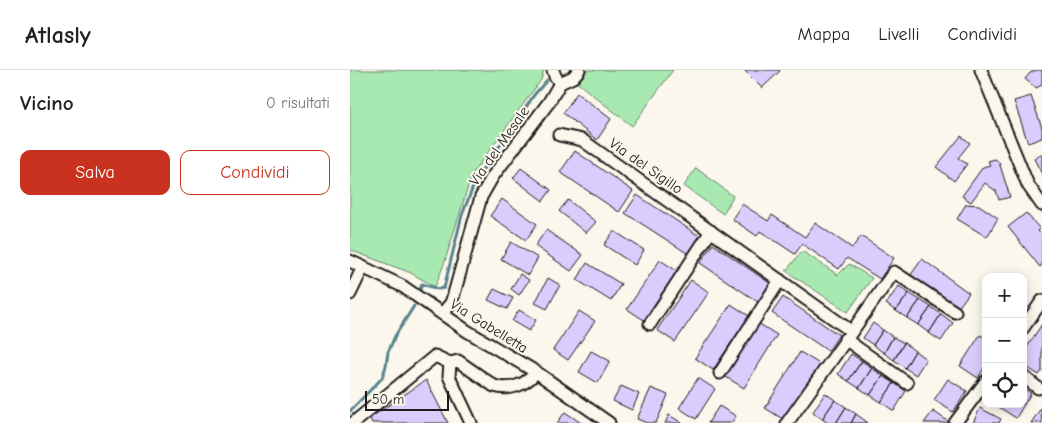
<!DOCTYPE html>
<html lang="it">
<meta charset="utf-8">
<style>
:root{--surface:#fff;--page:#f2f2f2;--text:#222;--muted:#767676;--line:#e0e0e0;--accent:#c8321e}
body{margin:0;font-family:"Comic Neue",sans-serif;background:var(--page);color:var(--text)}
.controls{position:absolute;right:15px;bottom:15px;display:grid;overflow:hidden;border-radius:10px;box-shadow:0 2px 12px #0003}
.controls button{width:45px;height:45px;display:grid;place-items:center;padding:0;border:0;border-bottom:1px solid var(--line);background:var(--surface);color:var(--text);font:25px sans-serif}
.scale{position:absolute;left:15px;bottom:12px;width:84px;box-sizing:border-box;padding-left:5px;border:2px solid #1c1c1c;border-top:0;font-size:14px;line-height:18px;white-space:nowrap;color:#1c1c1c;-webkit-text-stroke:4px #fbf7ec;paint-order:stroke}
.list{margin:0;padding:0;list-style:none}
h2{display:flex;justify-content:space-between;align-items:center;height:65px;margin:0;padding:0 20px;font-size:21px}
h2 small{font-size:16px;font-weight:400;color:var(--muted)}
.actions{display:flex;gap:10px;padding:15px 20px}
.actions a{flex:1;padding:11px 0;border:1px solid var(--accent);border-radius:10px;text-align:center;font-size:18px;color:var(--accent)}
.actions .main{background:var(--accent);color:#fff}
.icon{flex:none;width:28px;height:28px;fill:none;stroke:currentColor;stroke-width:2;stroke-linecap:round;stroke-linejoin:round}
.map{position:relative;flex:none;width:692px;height:353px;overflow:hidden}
header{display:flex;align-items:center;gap:30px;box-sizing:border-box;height:70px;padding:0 25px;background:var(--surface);border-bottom:1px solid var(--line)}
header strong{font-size:24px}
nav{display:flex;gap:28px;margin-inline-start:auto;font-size:18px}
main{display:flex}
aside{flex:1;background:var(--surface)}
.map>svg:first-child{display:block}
</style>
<header>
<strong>Atlasly</strong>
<nav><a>Mappa</a><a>Livelli</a><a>Condividi</a></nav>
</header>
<main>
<aside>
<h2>Vicino<small>0 risultati</small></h2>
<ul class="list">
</ul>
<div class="actions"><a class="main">Salva</a><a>Condividi</a></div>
</aside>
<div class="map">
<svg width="692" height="353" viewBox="0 0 692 353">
<rect width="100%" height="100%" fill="#fbf7ec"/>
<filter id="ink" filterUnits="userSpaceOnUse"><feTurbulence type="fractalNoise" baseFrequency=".02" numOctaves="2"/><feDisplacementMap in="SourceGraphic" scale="10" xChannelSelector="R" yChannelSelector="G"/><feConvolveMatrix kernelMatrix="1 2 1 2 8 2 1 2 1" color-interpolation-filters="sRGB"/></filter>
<g filter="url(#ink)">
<path fill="#a8e9b1" stroke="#628266" d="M0,0H194L191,10L122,104L94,194L85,217L61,203L0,180Z
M233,0H323L282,56L225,11Z
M346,98L383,126L373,144L334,116Z
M452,181L488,205L499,194L522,208L498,242L436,201Z"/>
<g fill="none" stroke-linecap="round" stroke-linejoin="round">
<path stroke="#54838d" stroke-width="3" d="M69,222L72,214L88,219L94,218L112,145L127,107L159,63L184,25L197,10
M0,341L32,308L36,296L38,282L45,266L64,236"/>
</g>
<path fill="#dbccfe" stroke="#1c1c1c" d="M394,0H429L430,1L412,18Z
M686,0H692V15L686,18L675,9L680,3Z
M227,23L261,49L247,70L213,43Z
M681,26L692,58V68L678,73L664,31Z
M611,66L620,73L608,88L617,94L604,111L586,97Z
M225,81L283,121L269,142L210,102Z
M692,84V104L684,89Z
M645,89L649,92L660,127L649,130L646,121L635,113L621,132L612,126L633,97L640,95L638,91Z
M171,98L201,120L193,131L163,108Z
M287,125L351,167L340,185L275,143Z
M152,129L187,154L176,170L140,146Z
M218,130L246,152L236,163L209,141Z
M392,134L418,151L422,145L455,167L465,153L502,178L511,166L544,188L530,209L497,188L489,199L452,174L445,184L410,161L407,166L382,149Z
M616,134L629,135L648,148L637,167L607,149Z
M676,143L690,159L688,161L692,165V195L690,197L658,157Z
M196,160L233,185L221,201L185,176Z
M264,161L294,180L285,195L254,175Z
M161,172L188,188L178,205L151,189Z
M363,174L421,214L408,232L350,193Z
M572,189L619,223L605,242L558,209Z
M310,190L327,201L294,250L277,239Z
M237,193L271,214L261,231L227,210Z
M170,204L179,210L169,225L161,219Z
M198,208L210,215L197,239L185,233Z
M341,210L359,222L325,272L307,260Z
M549,216L559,223L546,241L536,234Z
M144,219L163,228L157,239L138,230Z
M559,223L570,230L557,248L546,241Z
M433,227L489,265L478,281L422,243Z
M570,230L581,237L568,255L557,248Z
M381,234L399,246L363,300L345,288Z
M581,237L591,244L579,263L568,255Z
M169,240L186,250L179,261L162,251Z
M229,241L245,251L218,290L203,280Z
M591,244L603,253L591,271L579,263Z
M408,253L427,265L394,318L374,306Z
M523,253L533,260L523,275L513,268Z
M692,254V301L689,305L673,295V283Z
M533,260L543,267L534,283L523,275Z
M630,265L636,268V295L628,308L610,296Z
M543,267L554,273L544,290L534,283Z
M554,273L565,281L555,298L544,290Z
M241,281L260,291L248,313L229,302Z
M565,281L576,289L566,305L555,298Z
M450,282L471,295L436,351L415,338Z
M501,284L512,291L498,311L488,304Z
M512,291L522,298L509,318L498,311Z
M522,298L533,306L520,325L509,318Z
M533,306L544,313L531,332L520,325Z
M348,308L365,319L346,349L329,338Z
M598,309L617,321L603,342L584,330Z
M76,310L98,353H22L20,348Z
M544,313L556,321L544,341L531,332Z
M271,316L289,324L282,340L263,331Z
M301,318L318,325L306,353H297L287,349Z
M673,318L681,323L666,348L644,334H673Z
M475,323L485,330L472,349L463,342Z
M485,330L496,337L486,353H478L472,349Z
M369,336L386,346L381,353H358Z
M496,337L506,344L501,353H486Z
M630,338L651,349L649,353H623Z
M691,338L692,353H681Z
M583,341L599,352L598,353H574Z
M215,342L231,353H207Z
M506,344L517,352V353H501Z
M319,345L332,353H315Z"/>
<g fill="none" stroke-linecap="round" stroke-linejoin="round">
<defs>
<path id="minor" d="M203,0L205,6L210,13
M631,0L678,115L692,135
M209,65L232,70L501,261
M0,191L52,216L117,261L186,302L259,353
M0,224L13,197
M92,244L101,233L104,224L131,127L143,106L199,32L210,13L223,7L229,0
M300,254L361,161
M673,258L692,231
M495,269L557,313
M370,303L430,210
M673,306L688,318
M3,353L85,286L100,293
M121,353L99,306L100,293L108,291L144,316C160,321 176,315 186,302
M437,353L544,202L605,242
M605,353L636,311"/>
</defs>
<use href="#minor" stroke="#1c1c1c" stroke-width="15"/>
<use href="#minor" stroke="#fbf7ec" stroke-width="11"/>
</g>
</g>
<g text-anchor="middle" stroke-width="4" stroke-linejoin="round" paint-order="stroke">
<g font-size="15" fill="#1c1c1c" stroke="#fbf7ec">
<text transform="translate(149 76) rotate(-55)" y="5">Via del Mesale</text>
<text transform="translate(296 96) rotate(35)" y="5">Via del Sigillo</text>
<text transform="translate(139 256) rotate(32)" y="5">Via Gabelletta</text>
</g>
</g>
</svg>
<div class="controls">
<button>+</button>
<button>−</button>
<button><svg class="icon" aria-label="locate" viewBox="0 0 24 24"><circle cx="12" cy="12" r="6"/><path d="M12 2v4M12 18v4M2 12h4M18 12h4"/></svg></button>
</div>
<div class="scale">50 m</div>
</div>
</main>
